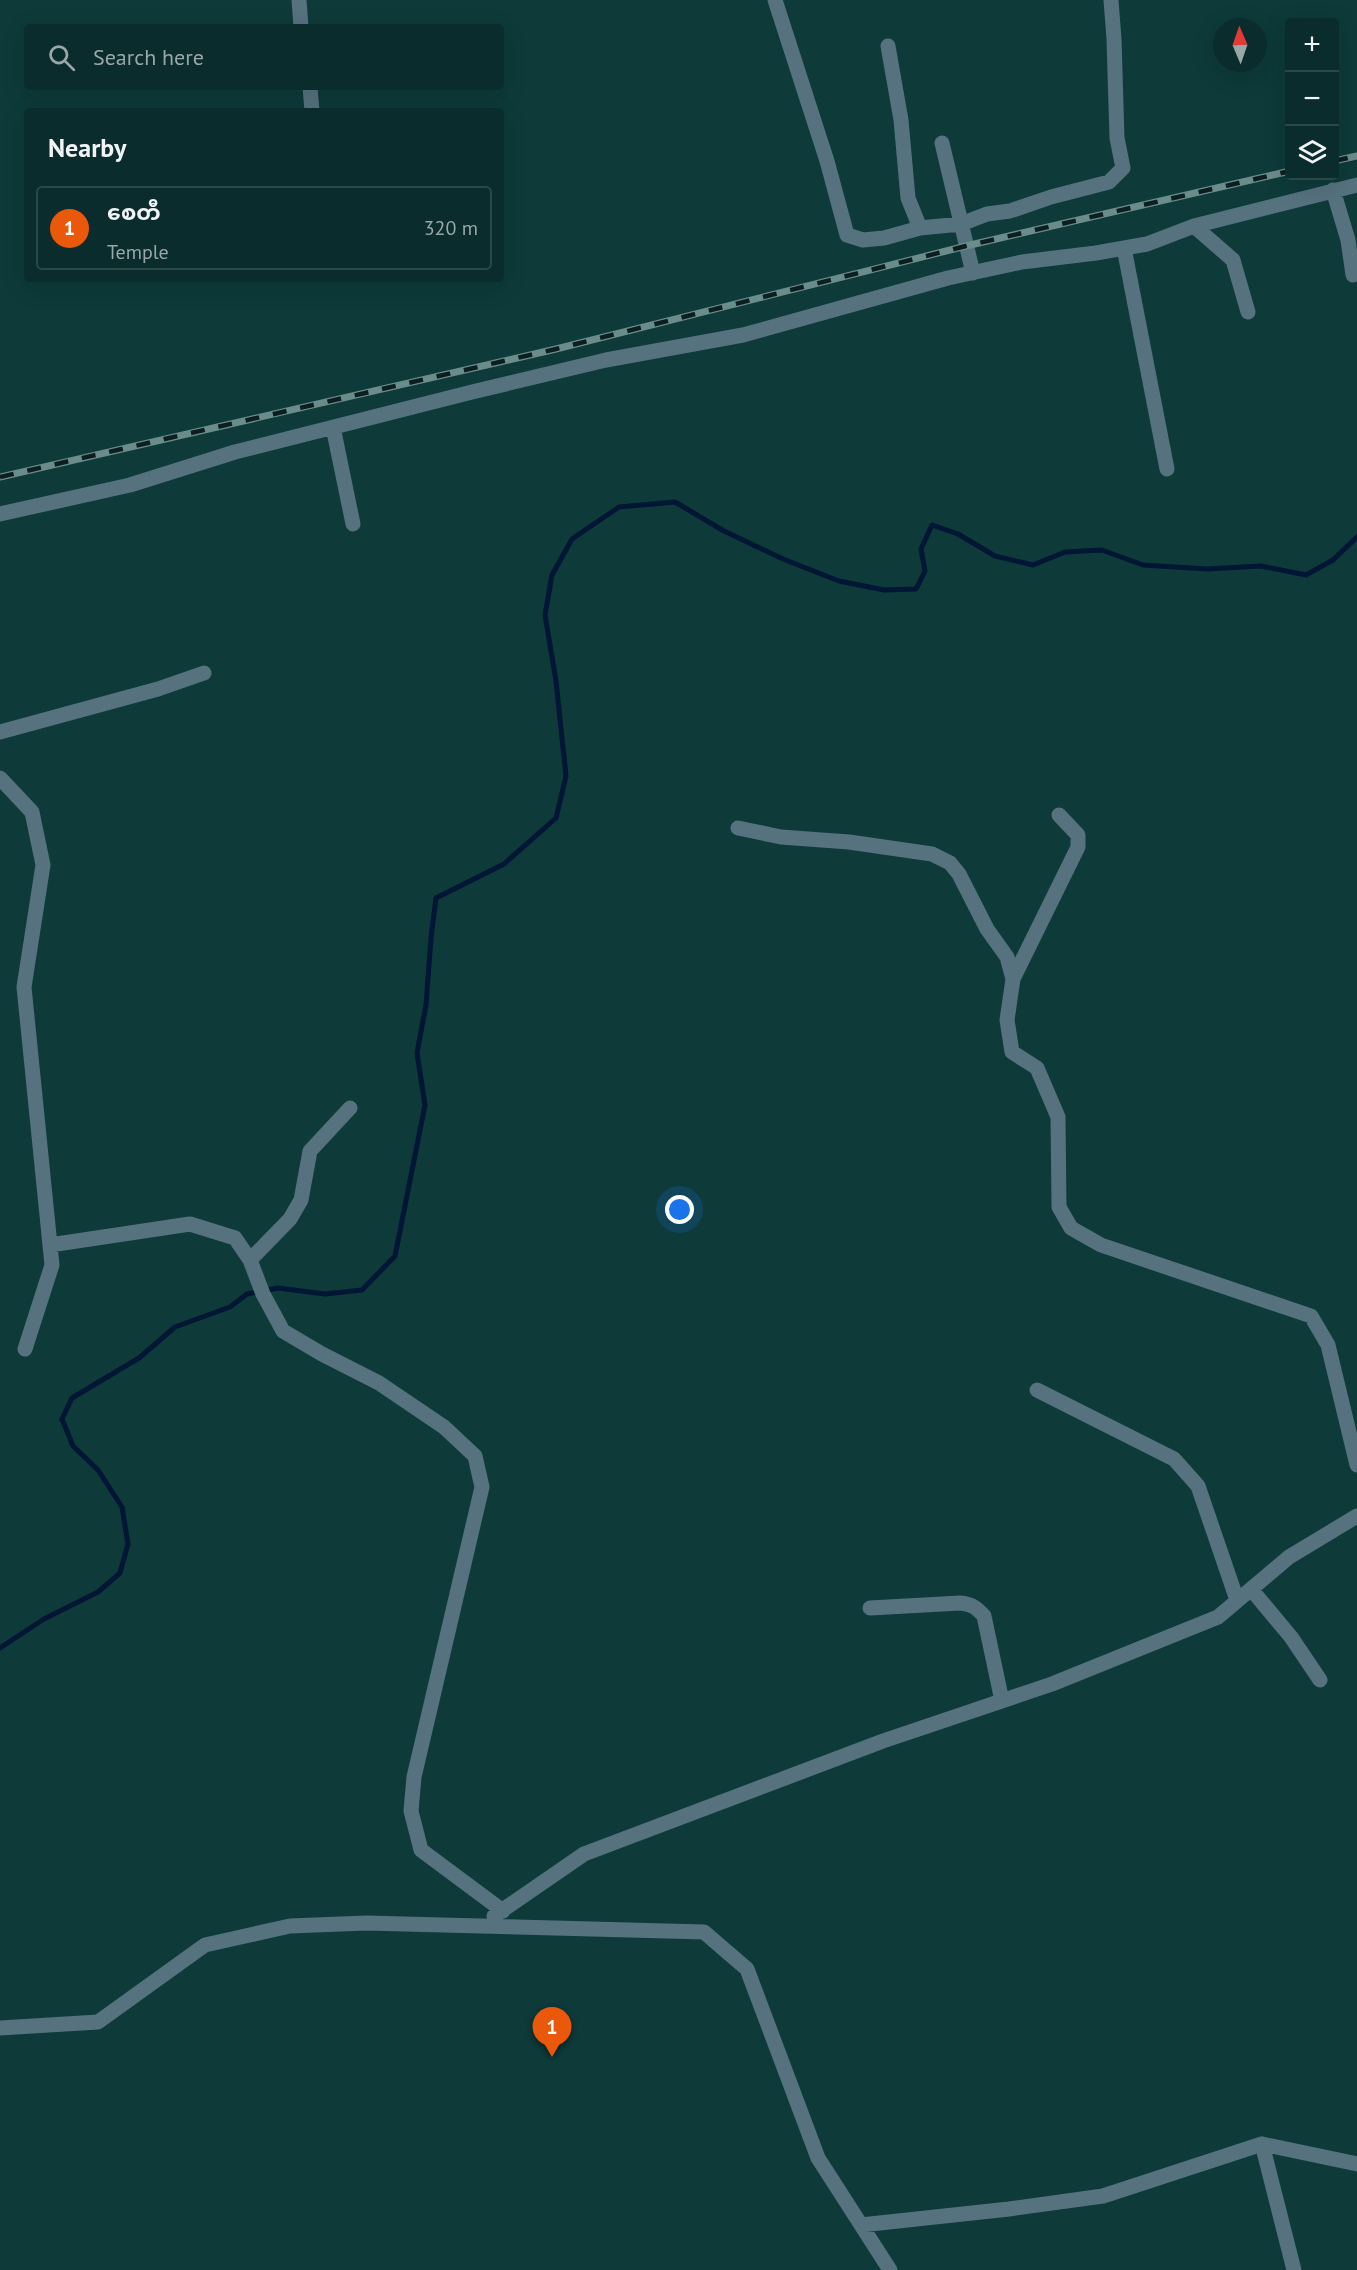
<!DOCTYPE html>
<meta charset="utf-8">
<style>
:root{--surface:#0a2c2c;--page:#133434;--text:#f1f3f6;--muted:#99a7a9;--line:#2a4848;--accent:#ea580c}
body{margin:0;font-family:"PT Sans","Noto Sans Myanmar",sans-serif;background:var(--page);color:var(--text)}
.controls{position:absolute;right:18px;top:18px;display:grid;overflow:hidden;border-radius:6px;box-shadow:0 6px 24px #0002}
.controls button{width:54px;height:54px;display:grid;place-items:center;padding:0;border:0;border-bottom:2px solid var(--line);background:var(--surface);color:var(--text);font:30px sans-serif}
.compass{position:absolute;left:1213px;top:18px;width:54px;height:54px;border-radius:50%;background:var(--surface);box-shadow:0 6px 24px #0002;rotate:358deg}
.you{position:absolute;left:680px;top:1210px;width:21px;height:21px;margin:-15px;border:4px solid #fff;border-radius:50%;background:#1a73e8;box-shadow:0 0 0 9px #1a73e833}
.badge{display:grid;place-items:center;width:39px;height:39px;border-radius:50%;background:var(--accent);color:#fff;font-size:20px;font-weight:700}
.pin{position:absolute;translate:-50% -50px;filter:drop-shadow(0 2px 3px #0008)}
.pin::after{content:'';position:absolute;top:32px;width:21px;height:18px;background:inherit;clip-path:polygon(0 0,100% 0,50% 100%)}
.list{margin:0;padding:0;list-style:none}
h2{display:flex;justify-content:space-between;align-items:center;height:78px;margin:0;padding:0 24px;font-size:26px}
h2 small{font-size:20px;font-weight:400;color:var(--muted)}
.list li{display:grid;grid-template-columns:39px 1fr auto;gap:18px;align-items:center;box-sizing:border-box;height:84px;margin:0 12px 12px;padding:0 12px;border:2px solid var(--line);border-radius:6px}
.list b{display:block;font-size:22px;white-space:nowrap}
.list p{margin:0;font-size:20px;white-space:nowrap;color:var(--muted)}
.list em{font-size:20px;font-style:normal;color:var(--muted)}
.icon{flex:none;width:33px;height:33px;fill:none;stroke:currentColor;stroke-width:2;stroke-linecap:round;stroke-linejoin:round}
.map{position:relative;flex:none;width:1357px;height:2270px;overflow:hidden}
.search{position:absolute;background:var(--surface);box-shadow:0 6px 24px #0002;left:24px;top:24px;width:480px;height:66px;display:flex;align-items:center;gap:15px;box-sizing:border-box;padding:0 21px;border-radius:6px;color:var(--muted);font-size:22px}
.panel{position:absolute;background:var(--surface);box-shadow:0 6px 24px #0002;left:24px;top:108px;width:480px;height:174px;border-radius:6px}
.map>svg:first-child{display:block}
</style>
<div class="map">
<svg width="1357" height="2270" viewBox="0 0 1357 2270">
<rect width="100%" height="100%" fill="#0e3a3a"/>
<g fill="none" stroke-linecap="round" stroke-linejoin="round">
<path stroke="#001634" stroke-width="5" d="M0,1648L44,1619L98,1592L120,1573L128,1544L122,1507L98,1470L73,1446L62,1419L72,1398L139,1358L175,1327L230,1307L247,1294L278,1288L325,1294L362,1290L395,1256L425,1105L417,1053L426,1005L431,938L436,898L504,864L556,818L566,776L556,681L545,615L552,575L572,539L619,507L675,502L724,531L783,559L839,581L884,590L916,589L925,571L921,549L932,525L958,534L995,556L1033,565L1065,552L1102,550L1143,565L1207,569L1261,566L1306,575L1333,560L1357,537"/>
<path stroke="#56727e" stroke-width="15" d="M299,0L301,27
M775,0L827,161L847,235L863,240L884,238L920,228L961,224L987,214L1010,211L1051,197L1109,182L1123,168L1117,138L1114,39L1111,0
M888,46L901,120L908,198L920,228
M310,87L312,111
M942,143L973,273
M1333,190L1348,240L1353,275
M1194,226L1233,260L1248,312
M1124,248L1167,469
M333,427L353,524
M0,514L130,485L235,452L472,392L606,360L743,335L948,278L1022,262L1096,253L1147,244L1194,226L1357,185
M0,732L158,689L204,673
M0,778L32,812L43,865L24,987L52,1265L25,1349
M738,828L781,837L849,842L932,854L950,863L959,874L987,929L1007,957L1013,979L1007,1020L1012,1052L1037,1068L1058,1117L1059,1207L1071,1228L1101,1245L1311,1316L1328,1345L1357,1465
M1013,979L1078,847V835L1059,815
M50,1245L190,1224L235,1238L250,1260L263,1294L283,1331L322,1354L379,1383L444,1427L475,1456L482,1487L414,1777L411,1811L421,1850L503,1911
M250,1260L290,1219L301,1200L310,1151L350,1108
M1037,1390L1174,1459L1198,1486L1237,1600
M1251,1589L1291,1637L1320,1680
M870,1608L960,1603C972,1604 977,1608 984,1616L1002,1701
M494,1916L584,1854L883,1741L1052,1684L1218,1617L1289,1557L1357,1516
M0,2028L98,2022L205,1945L290,1926L366,1923L704,1932L747,1969L818,2158L890,2270
M1262,2144L1294,2270
M861,2225L1009,2209L1103,2196L1262,2144L1357,2164"/>
<defs>
<path id="rail" d="M1334,161L1357,156
M0,477L556,349L966,246L1290,171"/>
</defs>
<use href="#rail" stroke="#6b8c8c" stroke-width="7"/>
<use href="#rail" stroke="#0c1e1e" stroke-width="4.5" stroke-dasharray="14" stroke-linecap="butt"/>
</g>
</svg>
<div class="controls">
<button>+</button>
<button>−</button>
<button><svg class="icon" aria-label="layers" viewBox="0 0 24 24"><path d="M12 4l9 5-9 5-9-5zM3 14l9 5 9-5"/></svg></button>
</div>
<svg class="compass" viewBox="-18 -18 36 36"><path d="M0-13l5 13h-10z" fill="#e53935"/><path d="M0 13l5-13h-10z" fill="#99a7a9"/></svg>
<div class="you"></div>
<div class="pin badge" style="left:552px;top:2057px">1</div>
<div class="search"><svg class="icon" aria-label="search" viewBox="0 0 24 24"><circle cx="10" cy="10" r="6"/><path d="M15 15l6 6"/></svg>Search here</div>
<section class="panel">
<h2>Nearby<small></small></h2>
<ul class="list">
<li><span class="badge">1</span><div><b>စေတီ</b><p>Temple</p></div><em>320 m</em></li>
</ul>
</section>
</div>
